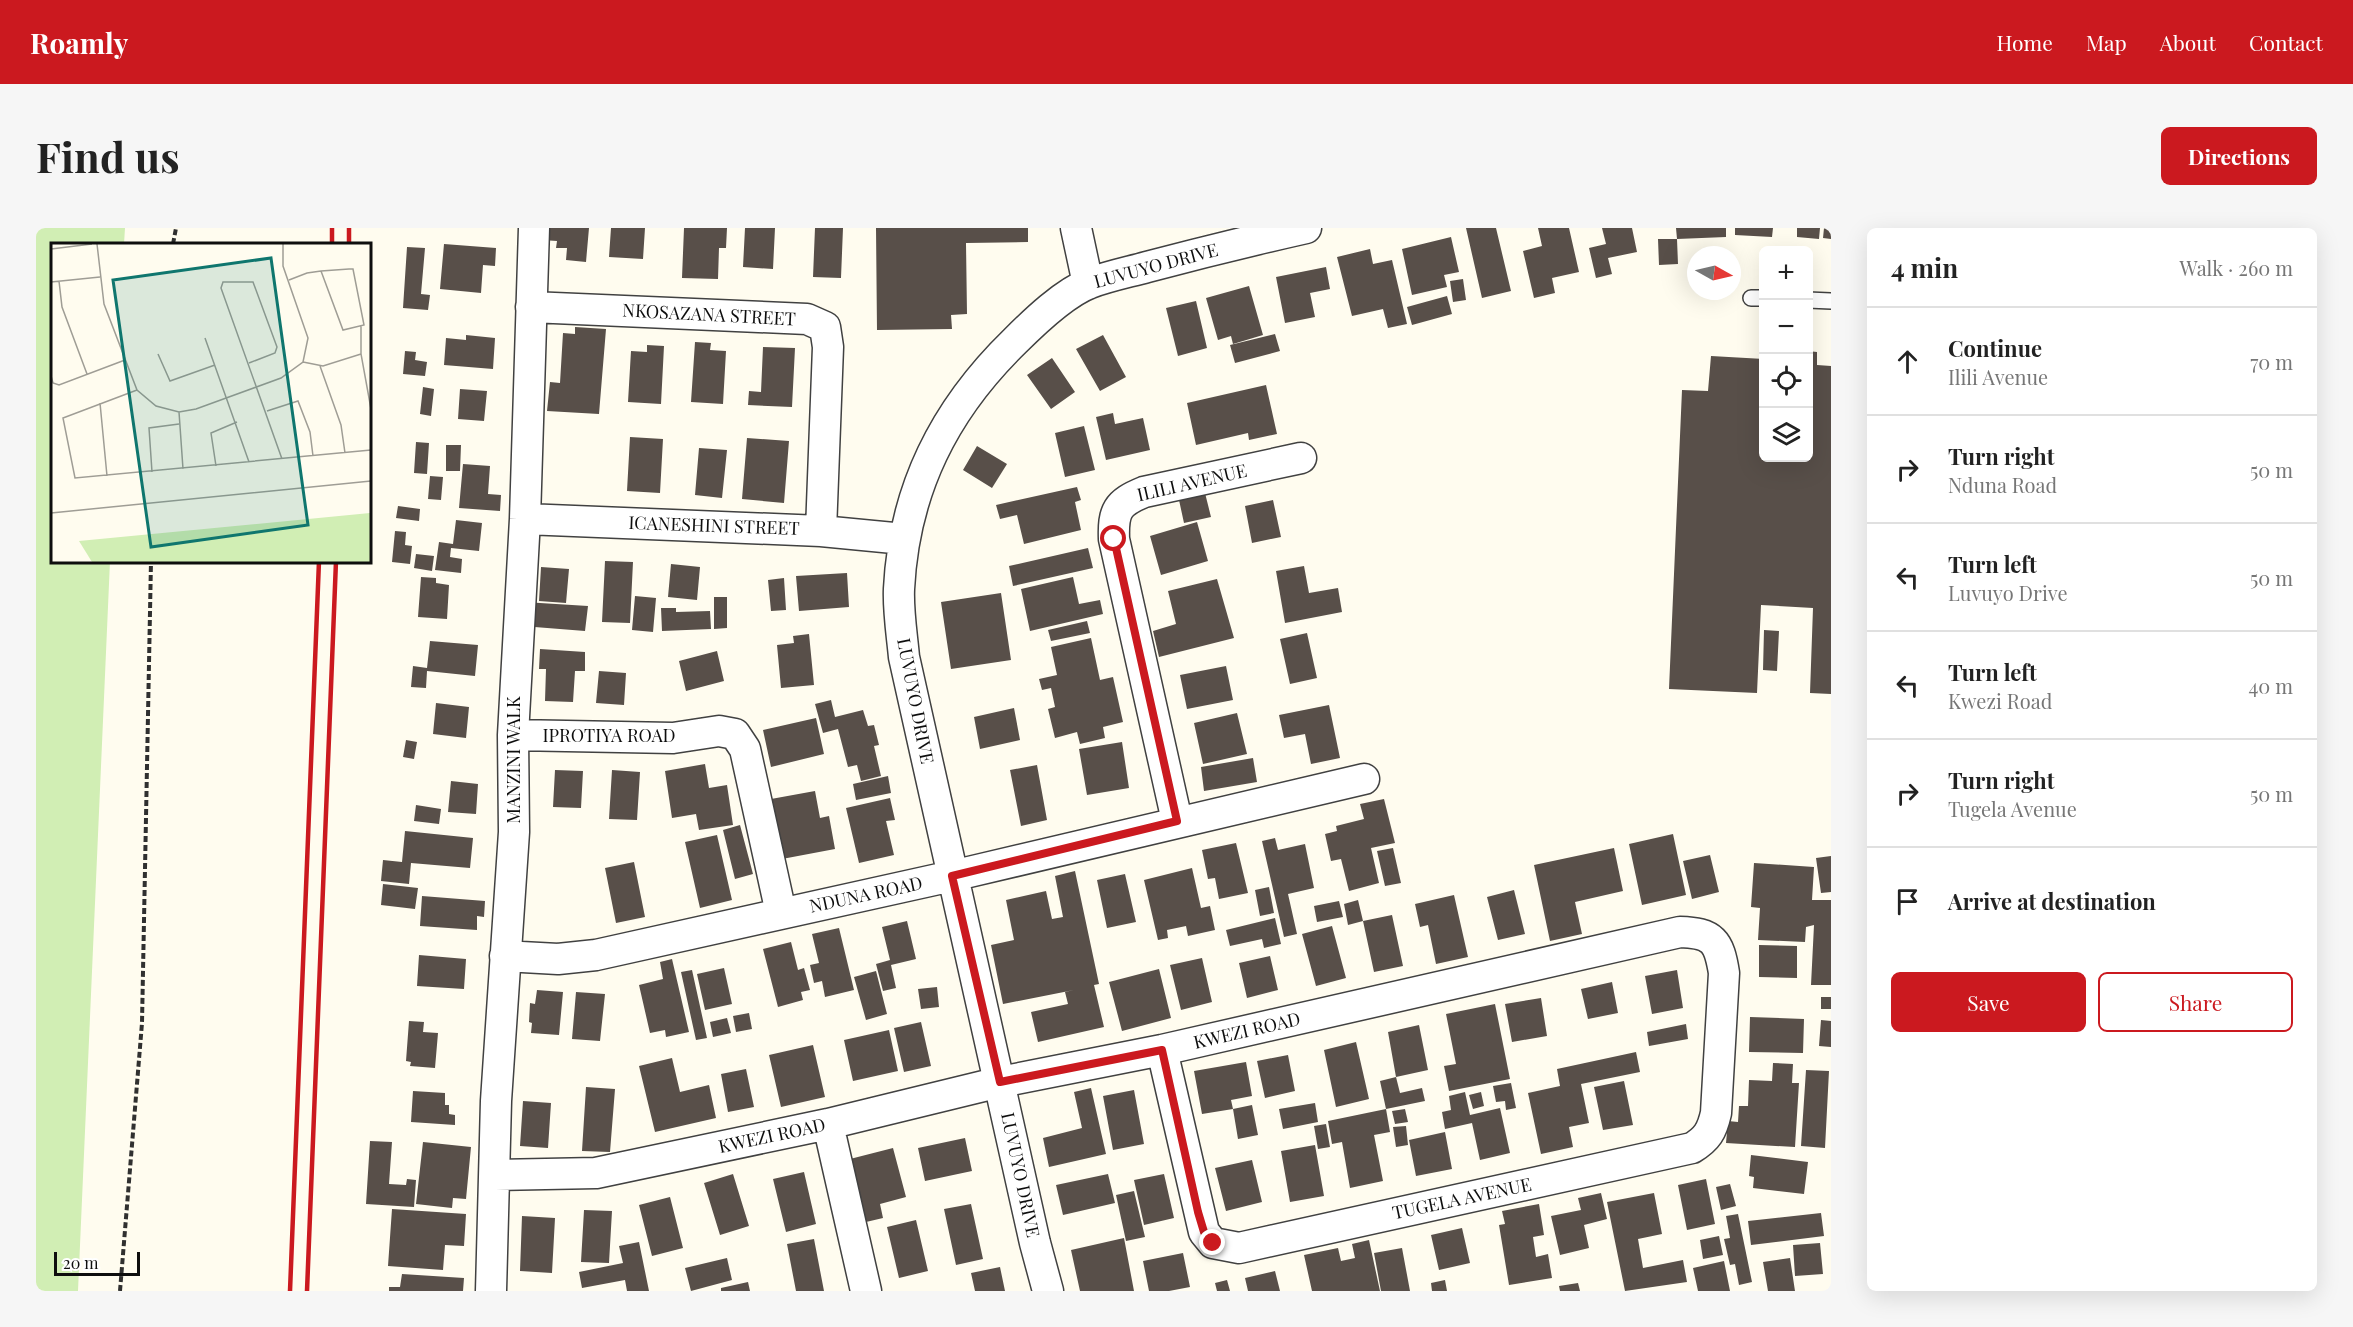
<!DOCTYPE html>
<meta charset="utf-8">
<style>
:root{--surface:#fff;--page:#f6f6f6;--text:#222;--muted:#767676;--line:#e0e0e0;--accent:#cb191f}
body{margin:0;font-family:"Playfair Display",serif;background:var(--page);color:var(--text)}
.controls{position:absolute;right:18px;top:18px;display:grid;overflow:hidden;border-radius:9px;box-shadow:0 6px 24px #0002}
.controls button{width:54px;height:54px;display:grid;place-items:center;padding:0;border:0;border-bottom:2px solid var(--line);background:var(--surface);color:var(--text);font:30px sans-serif}
.compass{position:absolute;left:1651px;top:18px;width:54px;height:54px;border-radius:50%;background:var(--surface);box-shadow:0 6px 24px #0002;rotate:98deg}
.scale{position:absolute;left:18px;bottom:15px;width:86px;box-sizing:border-box;padding-left:6px;border:3px solid #0e0e0e;border-top:0;font-size:16px;line-height:21px;white-space:nowrap;color:#0e0e0e;-webkit-text-stroke:4px #fff;paint-order:stroke}
.stop{position:absolute;width:18px;height:18px;margin:-14px;border:4px solid #cb191f;border-radius:50%;background:#fff}
.stop.end{background:#cb191f;border-color:#fff;box-shadow:0 2px 6px #0008}
.list{margin:0;padding:0;list-style:none}
h2{display:flex;justify-content:space-between;align-items:center;height:78px;margin:0;padding:0 24px;font-size:26px}
h2 small{font-size:20px;font-weight:400;color:var(--muted)}
.list li{display:grid;grid-template-columns:39px 1fr auto;gap:18px;align-items:center;box-sizing:border-box;height:108px;padding:0 24px;border-top:2px solid var(--line)}
.list b{display:block;font-size:22px;white-space:nowrap}
.list p{margin:0;font-size:20px;white-space:nowrap;color:var(--muted)}
.list em{font-size:20px;font-style:normal;color:var(--muted)}
.actions{display:flex;gap:12px;padding:18px 24px}
.actions a{flex:1;padding:14px 0;border:2px solid var(--accent);border-radius:9px;text-align:center;font-size:21px;color:var(--accent)}
.actions .main{background:var(--accent);color:#fff}
.icon{flex:none;width:33px;height:33px;fill:none;stroke:currentColor;stroke-width:2;stroke-linecap:round;stroke-linejoin:round}
.map{position:relative;flex:none;width:1795px;height:1063px;overflow:hidden;border-radius:9px}
header{display:flex;align-items:center;gap:36px;box-sizing:border-box;height:84px;padding:0 30px;background:var(--accent);color:#fff}
header strong{font-size:28px}
nav{display:flex;gap:33px;margin-inline-start:auto;font-size:21px}
.intro{display:flex;align-items:center;justify-content:space-between;box-sizing:border-box;height:144px;padding:0 36px}
h1{margin:0;font-size:42px}
.button{padding:15px 27px;border-radius:9px;background:var(--accent);color:#fff;font-size:21px;font-weight:700}
main{display:flex;gap:36px;padding:0 36px}
aside{flex:1;background:var(--surface);border-radius:9px;box-shadow:0 6px 24px #0002}
.map>svg:first-child{display:block}
</style>
<header>
<strong>Roamly</strong>
<nav><a>Home</a><a>Map</a><a>About</a><a>Contact</a></nav>
</header>
<div class="intro"><h1>Find us</h1><a class="button">Directions</a></div>
<main>
<div class="map">
<svg width="1795" height="1063" viewBox="0 0 1795 1063">
<rect width="100%" height="100%" fill="#fffcef"/>
<path fill="#d1eeb4" d="M0,0H89L88,16H16V333H74L42,1063H0Z"/>
<path fill="#584f49" d="M507,0H553L550,34L530,32L531,20H520L521,13L506,12Z
M575,0H609L607,31L573,29Z
M648,0H691L690,20H683L682,51L646,50Z
M709,0H739L737,41L707,39Z
M779,0H807L805,50L777,49Z
M840,0H992V14L930,15L931,86L915,87L916,101L841,102Z
M1430,0H1460L1475,63L1446,70Z
M1502,0H1533L1543,44L1516,50L1519,65L1498,70L1487,23L1506,18Z
M1566,0H1596L1601,24L1572,30L1576,46L1560,50L1553,20L1570,16Z
M1640,0H1690V9L1641,11Z
M1699,0H1737L1736,9L1699,7Z
M1761,0H1784L1783,11L1761,9Z
M1788,0H1795V11L1787,10Z
M1415,9L1423,44L1408,47L1411,59L1376,67L1366,21Z
M1622,11H1641L1642,36L1623,37Z
M408,16L460,20L459,38L447,37L445,65L404,61Z
M371,19L389,20L385,66L394,67L392,82L367,80Z
M1334,21L1337,36L1356,32L1371,96L1352,100L1347,81L1316,88L1301,29Z
M1290,39L1294,61L1274,65L1279,89L1249,95L1240,49Z
M1427,51L1430,72L1417,74L1414,53Z
M1213,58L1227,107L1197,116L1195,108L1182,112L1170,70Z
M1411,68L1416,86L1376,97L1371,79Z
M1160,73L1171,120L1142,128L1130,80Z
M539,99L570,101L563,186L511,183L514,154L524,155L527,105L539,106Z
M1239,106L1244,123L1199,135L1194,117Z
M430,107L459,110L457,141L408,137L410,110L430,112Z
M1067,107L1090,149L1064,163L1040,121Z
M659,114L675,115L674,122L690,123L687,176L655,174Z
M611,117L628,118L625,176L592,174L595,123L611,124Z
M727,119L759,120L756,179L712,177L713,163L725,164Z
M369,123L380,124L379,132L391,134L389,148L367,146Z
M1772,123L1781,124V137L1795,138V466L1774,465L1777,380L1725,377L1721,465L1633,461L1646,162L1672,163L1675,128L1728,131V230H1772Z
M1016,130L1039,164L1015,181L991,147Z
M1230,157L1241,206L1213,212L1212,205L1160,217L1151,175Z
M387,159L398,161L395,188L384,186Z
M424,161L451,163L448,193L422,191Z
M1077,185L1079,196L1107,190L1114,222L1070,232L1060,189Z
M1048,198L1059,242L1029,249L1019,205Z
M594,209L627,211L624,265L591,263Z
M711,210L753,213L748,275L706,271Z
M380,214L393,215L391,246L378,245Z
M410,217H425L424,243H410Z
M941,218L971,236L956,260L927,242Z
M663,220L691,222L686,270L659,267Z
M427,236L454,238L452,266L465,267L464,283L423,280Z
M394,248L407,249L405,272L392,271Z
M1041,259L1045,272L1039,274L1045,302L988,316L981,287L964,291L960,277Z
M1169,265L1175,289L1148,295L1143,272Z
M1237,272L1245,309L1216,315L1209,278Z
M362,278L384,281L383,293L360,290Z
M420,292L446,295L443,323L415,320L414,329L426,331L425,345L399,342L403,314L417,316Z
M1161,294L1172,333L1125,347L1114,308Z
M359,303L370,304L369,317L376,318L374,336L356,334Z
M1052,320L1057,340L977,358L973,338Z
M380,326L398,328L396,343L378,340Z
M569,333L597,334L594,395L566,394Z
M635,336L664,339L661,372L632,369Z
M1268,338L1273,365L1302,360L1306,384L1249,395L1240,343Z
M505,339L533,341L530,375L503,373Z
M811,345L813,379L763,383L760,348Z
M385,349L400,350V355L413,357L411,391L382,389Z
M1037,349L1043,376L1064,372L1067,386L994,403L985,361Z
M748,350L750,382L735,383L732,352Z
M1181,351L1198,410L1123,429L1117,403L1140,396L1132,363Z
M965,365L975,432L915,441L905,374Z
M599,368L620,370L617,404L596,402Z
M678,369H691V400L678,401Z
M488,374L552,378L549,403L486,398Z
M625,380H640V384L674,383L675,401L626,403Z
M1051,393L1054,405L1015,413L1012,402Z
M1728,402L1743,403L1741,443L1727,442Z
M1271,405L1281,450L1254,456L1244,411Z
M773,406L778,457L745,460L741,417L758,415L757,408Z
M1055,410L1064,452L1077,449L1087,494L1067,499L1069,510L1044,516L1041,504L1019,510L1012,481L1019,479L1015,460L1006,462L1003,451L1021,447L1015,419Z
M394,413L442,417L439,448L391,443L390,460L375,459L377,438L391,440Z
M504,421L549,424V443H539L537,474L509,473L510,441H503Z
M681,423L688,453L650,463L643,433Z
M1190,438L1197,472L1151,481L1144,447Z
M563,443L590,445L588,477L560,475Z
M795,472L799,489L827,482L832,498L838,497L843,517L838,518L845,548L825,553L821,537L812,539L802,501L787,505L779,476Z
M400,475L433,479L430,510L397,506Z
M1293,477L1304,530L1275,536L1269,506L1248,510L1243,487Z
M978,480L984,512L944,521L938,489Z
M1201,485L1211,526L1167,536L1158,495Z
M780,490L788,526L735,539L727,502Z
M370,512L381,514L378,531L367,529Z
M1086,514L1093,560L1051,567L1043,521Z
M1217,530L1221,554L1168,563L1165,539Z
M669,536L673,560L691,557L697,597L663,602L660,586L636,590L629,543Z
M1001,537L1011,592L985,598L974,542Z
M519,542L547,543L545,580L517,579Z
M576,542L604,544L601,592L573,591Z
M852,548L855,565L820,572L817,556Z
M415,553L442,556L440,586L412,584Z
M779,563L784,590L793,588L799,621L746,631L735,571Z
M854,570L859,592L850,593L858,627L823,635L810,580Z
M1348,571L1359,615L1335,620L1343,655L1313,663L1305,631L1295,633L1289,606L1301,603L1300,598L1328,591L1324,576Z
M380,577L405,581L403,596L378,593Z
M704,597L717,646L699,651L687,602Z
M369,603L437,610L434,640L375,635L373,656L345,653L347,632L366,634Z
M1637,606L1650,667L1606,677L1593,616Z
M681,607L696,672L664,680L649,614Z
M1239,610L1242,622L1269,616L1278,660L1252,666L1261,706L1248,709L1226,613Z
M1200,615L1212,665L1183,671L1179,650L1172,651L1166,622Z
M1357,620L1365,655L1349,658L1341,623Z
M1578,620L1587,663L1539,674L1546,706L1514,713L1498,637Z
M1674,627L1683,664L1656,671L1647,633Z
M1795,628V664L1785,665L1780,630Z
M598,634L609,689L580,695L569,640Z
M1718,635L1778,639L1776,672H1795V757H1775L1778,697L1770,699L1769,714L1722,712L1724,680L1715,679Z
M1156,640L1165,680L1174,678L1179,702L1152,708L1150,698L1131,702L1132,710L1122,712L1108,652Z
M1039,643L1063,756L1058,757L1068,799L1002,814L995,784L1032,776L1029,764L1038,762L967,776L955,717L978,712L970,672L1010,663L1016,691L1027,689L1019,648Z
M1089,646L1100,694L1071,700L1061,652Z
M347,656L382,660L379,681L345,677Z
M1233,659L1238,685L1224,688L1219,662Z
M1478,662L1489,706L1462,712L1451,669Z
M1418,667L1432,729L1400,736L1392,697L1384,699L1379,676Z
M386,668L449,673L448,689L441,688V702L384,698Z
M1322,672L1327,693L1312,697L1308,676Z
M1303,673L1307,689L1281,694L1278,678Z
M1356,687L1367,738L1338,744L1327,693Z
M1239,690L1245,716L1228,720L1226,711L1194,718L1190,702Z
M871,693L880,731L855,737L860,760L847,763L840,736L854,732L846,699Z
M1296,698L1310,750L1280,758L1266,706Z
M803,700L818,762L789,769L786,753L778,755L774,737L783,735L776,706Z
M755,714L762,742L768,740L774,762L765,764L767,772L742,779L727,721Z
M1723,717L1761,718V750L1723,749Z
M383,727L430,731L428,761L381,758Z
M1234,728L1242,762L1211,770L1203,735Z
M1166,730L1176,774L1145,782L1134,737Z
M636,731L653,804L630,809L629,802L614,805L603,757L627,751L624,734Z
M688,740L696,776L669,782L661,746Z
M1123,741L1135,790L1086,803L1073,754Z
M656,742L671,810L660,812L645,744Z
M1641,742L1647,780L1616,786L1609,748Z
M840,743L851,786L830,792L818,749Z
M1576,754L1582,785L1552,791L1545,761Z
M901,759L903,779L885,781L882,761Z
M501,762L527,764L523,807L495,805L496,795L493,794L494,775L499,776Z
M540,764L569,766L564,813L536,811Z
M1785,769H1795V781H1785Z
M1505,770L1511,808L1476,814L1469,776Z
M1459,776L1474,851L1413,863L1408,838L1420,836L1410,786Z
M713,785L716,801L700,804L697,788Z
M1714,789L1768,791L1767,825L1713,824Z
M691,790L695,805L677,809L674,794Z
M1785,792L1795,793V819L1783,818Z
M373,793L388,794L387,804L402,805L399,840L374,838L375,834L370,833Z
M885,794L895,838L868,844L858,800Z
M1650,796L1652,811L1613,818L1611,804Z
M1383,797L1392,842L1360,849L1352,804Z
M853,802L862,843L817,853L808,812Z
M1320,814L1333,871L1300,879L1288,822Z
M777,817L789,869L745,879L733,827Z
M1600,824L1604,844L1545,856L1553,895L1533,899L1537,919L1505,926L1492,865L1524,858L1521,841Z
M1252,827L1259,863L1229,870L1221,833Z
M636,830L644,864L673,857L680,890L619,904L603,838Z
M1210,834L1216,868L1195,872L1197,881L1216,877L1222,907L1202,911L1197,881L1166,886L1158,843Z
M1737,835L1757,836L1756,855H1763L1759,919L1690,915L1692,893L1702,894L1703,878H1712L1713,852L1736,853Z
M710,841L718,879L692,884L685,846Z
M1770,842L1793,843L1789,920L1765,918Z
M1360,849L1364,865L1386,860L1389,873L1350,881L1344,853Z
M1588,853L1597,897L1567,902L1558,859Z
M1475,855L1480,880L1470,882L1469,873L1460,874L1457,858Z
M550,859L579,861L574,924L546,923Z
M1055,860L1070,926L1013,939L1007,910L1046,900L1038,864Z
M1098,862L1108,916L1077,922L1067,868Z
M377,863L409,865V877H413V886L419,887V897L375,894Z
M1429,864L1434,887L1464,880L1474,925L1444,932L1436,895L1409,901L1406,884L1415,882L1413,868Z
M1445,864L1448,878L1437,881L1433,867Z
M487,873L515,875L512,920L484,918Z
M1279,875L1282,894L1247,901L1243,881Z
M1350,881L1354,904L1338,907L1347,953L1314,960L1306,914L1296,916L1292,893Z
M1369,881L1372,894L1359,896L1356,883Z
M1290,896L1294,919L1282,921L1278,898Z
M1370,898L1372,917L1360,919L1357,899Z
M1409,904L1416,941L1380,948L1373,912Z
M929,910L936,943L889,953L882,920Z
M334,913L356,914L353,956L370,957L371,951L380,952L378,979L330,976Z
M387,914L435,919L430,971L417,970L416,980L380,976Z
M1279,917L1288,968L1254,974L1245,923Z
M857,920L870,969L844,976L847,990L830,994L814,931Z
M1715,927L1772,934L1768,966L1717,960L1718,949L1713,948Z
M1216,932L1226,974L1190,983L1179,940Z
M768,944L780,996L750,1004L737,951Z
M697,946L713,998L684,1007L668,955Z
M1072,946L1079,975L1027,987L1020,957Z
M1128,946L1138,990L1108,997L1098,952Z
M1670,951L1679,996L1651,1002L1642,957Z
M1694,956L1700,978L1685,982L1680,959Z
M1098,963L1109,1009L1090,1013L1080,967Z
M1565,965L1571,991L1548,997L1553,1020L1524,1027L1515,988L1545,982L1542,970Z
M1618,965L1626,1006L1602,1011L1607,1040L1647,1032L1651,1054L1589,1063L1571,974Z
M634,969L647,1020L616,1028L603,977Z
M935,976L947,1031L920,1037L908,981Z
M1503,976L1508,1007L1497,1009L1500,1029L1512,1026L1516,1050L1473,1057L1463,997L1469,996L1466,983Z
M356,981L430,986L428,1018L409,1017L407,1042L352,1038Z
M548,982L576,983L573,1035L545,1034Z
M1785,985L1788,1008L1715,1017L1712,993Z
M1702,986L1716,1054L1703,1057L1699,1036L1694,1037L1688,1011L1694,1010L1690,988Z
M486,988L519,990L516,1045L484,1043Z
M880,992L892,1043L863,1050L851,999Z
M1426,1000L1434,1035L1403,1042L1395,1007Z
M1683,1008L1687,1027L1667,1031L1664,1012Z
M1088,1010L1098,1063H1044L1035,1022Z
M778,1011L788,1063H760L751,1016Z
M1333,1012L1344,1063H1276L1268,1027L1302,1020L1305,1033L1319,1030L1316,1016Z
M603,1014L613,1063H591L589,1052L546,1060L543,1044L587,1035L583,1018Z
M1784,1015L1787,1046L1759,1048L1757,1017Z
M1366,1020L1374,1063H1345L1338,1025Z
M1147,1025L1154,1059L1133,1063H1113L1107,1033Z
M691,1030L696,1052L655,1063L649,1040Z
M1754,1030L1759,1063H1732L1727,1034Z
M1688,1033L1694,1063H1662L1657,1040Z
M964,1039L969,1063H939L935,1045Z
M1239,1043L1244,1063H1212L1209,1050Z
M366,1046L428,1050L427,1063H353V1059H364Z
M1191,1052L1194,1063H1181L1179,1055Z
M1409,1052L1411,1063H1396L1395,1055Z
M712,1054L714,1063H685V1060Z
M1542,1055L1544,1063H1524L1523,1058Z"/>
<g fill="none" stroke-linecap="round" stroke-linejoin="round">
<defs>
<path id="service" d="M1715,70H1728
M1772,72L1795,73"/>
<path id="minor" d="M1040,0L1052,56
M495,79L771,91L789,99L792,119L785,303
M489,291L785,303L868,311
M477,507L637,510L683,503L699,506L709,521L745,685
M1141,593L1078,311C1077,283 1081,275 1108,264L1265,230
M469,728L522,731L560,727L916,648L1328,551
M792,896L830,1063
M459,947L560,945L792,896L964,854L1126,822L1644,704C1677,705 1683,713 1688,745L1680,885C1676,903 1671,911 1656,920L1203,1020L1177,1015L1168,1004L1126,822
M455,1063L460,873L478,604L477,507L489,291L498,0
M1012,1063L999,1015L868,429C866,407 862,383 863,361C868,262 908,182 979,113C999,93 1028,65 1054,55C1073,48 1093,44 1111,39C1164,25 1217,12 1270,0"/>
</defs>
<use href="#service" stroke="#414141" stroke-width="18"/>
<use href="#minor" stroke="#414141" stroke-width="33"/>
<path stroke="#303030" stroke-width="4" stroke-dasharray="6 3" stroke-linecap="butt" d="M137,16L140,0
M84,1063L106,795L115,333"/>
<use href="#service" stroke="#fff" stroke-width="15"/>
<use href="#minor" stroke="#fff" stroke-width="30"/>
<path stroke="#cb191f" stroke-width="4.5" d="M296,16V0
M313,16V0
M254,1063L283,333
M271,1063L300,333"/>
</g>
<g fill="none" stroke-linecap="round" stroke-linejoin="round">
<path stroke="#cb191f" stroke-width="8" d="M1078,311L1141,593L916,648L964,854L1126,822L1162,984L1168,1004L1177,1015"/>
</g>
<g text-anchor="middle" stroke-width="6" stroke-linejoin="round" paint-order="stroke">
<g font-size="18" fill="#0e0e0e" stroke="#fff">
<text transform="translate(1120 38) rotate(-15)" y="6">LUVUYO DRIVE</text>
<text transform="translate(673 87) rotate(3)" y="6">NKOSAZANA STREET</text>
<text transform="translate(1156 255) rotate(-13)" y="6">ILILI AVENUE</text>
<text transform="translate(678 298) rotate(2)" y="6">ICANESHINI STREET</text>
<text transform="translate(879 473) rotate(79)" y="6">LUVUYO DRIVE</text>
<text x="573" y="514">IPROTIYA ROAD</text>
<text transform="translate(478 532) rotate(-90)" y="6">MANZINI WALK</text>
<text transform="translate(830 667) rotate(-12)" y="6">NDUNA ROAD</text>
<text transform="translate(1211 803) rotate(-13)" y="6">KWEZI ROAD</text>
<text transform="translate(736 908) rotate(-12)" y="6">KWEZI ROAD</text>
<text transform="translate(984 947) rotate(78)" y="6">LUVUYO DRIVE</text>
<text transform="translate(1426 971) rotate(-12)" y="6">TUGELA AVENUE</text>
</g>
</g>
<g transform="translate(15 15)">
<rect width="320" height="320" fill="#fffcef"/>
<path d="M319,270V319H41L28,298Z" fill="#d1eeb4"/>
<path fill="none" stroke="#9f9d95" stroke-width="1.5" d="M46,1L53,61L86,147L105,163L128,169L145,166L230,135L252,119L257,95L232,23V1M0,6L41,1M238,37L256,30L270,28L298,26H302L313,82L292,87L270,28M8,38L11,64L36,131M0,39L49,34M310,83V111L320,166M154,95L198,219M107,111L119,138L164,122M252,119L272,123L310,111M198,120L224,110L226,104L202,39H172L170,45L231,216M269,123L290,182L294,210M0,133L2,140L8,142L74,117M86,147L12,175L24,235L320,207M49,160L56,233M216,168L247,158L259,189L262,213M128,169L132,226M165,223L160,190L186,179M101,229L98,185L128,181M0,270L320,238"/>
<path fill="#0f766e" fill-opacity="0.15" stroke="#0f766e" stroke-width="3" d="M220,15L257,282L100,304L62,37Z"/>
<rect width="320" height="320" fill="none" stroke="#0e0e0e" stroke-width="3"/>
</g>
</svg>
<div class="controls">
<button>+</button>
<button>−</button>
<button><svg class="icon" aria-label="locate" viewBox="0 0 24 24"><circle cx="12" cy="12" r="6"/><path d="M12 2v4M12 18v4M2 12h4M18 12h4"/></svg></button>
<button><svg class="icon" aria-label="layers" viewBox="0 0 24 24"><path d="M12 4l9 5-9 5-9-5zM3 14l9 5 9-5"/></svg></button>
</div>
<svg class="compass" viewBox="-18 -18 36 36"><path d="M0-13l5 13h-10z" fill="#e53935"/><path d="M0 13l5-13h-10z" fill="#767676"/></svg>
<div class="scale">20 m</div>
<div class="stop" style="left:1078px;top:311px"></div>
<div class="stop end" style="left:1177px;top:1015px"></div>
</div>
<aside>
<h2>4 min<small>Walk · 260 m</small></h2>
<ul class="list">
<li><svg class="icon" aria-label="ahead" viewBox="0 0 24 24"><path d="M12 20V5M6 11l6-6 6 6"/></svg><div><b>Continue</b><p>Ilili Avenue</p></div><em>70 m</em></li>
<li><svg class="icon" aria-label="right" viewBox="0 0 24 24"><path d="M7 20v-9h11M14 6l5 5-5 5"/></svg><div><b>Turn right</b><p>Nduna Road</p></div><em>50 m</em></li>
<li><svg class="icon" aria-label="left" viewBox="0 0 24 24"><path d="M17 20v-9H6M10 6l-5 5 5 5"/></svg><div><b>Turn left</b><p>Luvuyo Drive</p></div><em>50 m</em></li>
<li><svg class="icon" aria-label="left" viewBox="0 0 24 24"><path d="M17 20v-9H6M10 6l-5 5 5 5"/></svg><div><b>Turn left</b><p>Kwezi Road</p></div><em>40 m</em></li>
<li><svg class="icon" aria-label="right" viewBox="0 0 24 24"><path d="M7 20v-9h11M14 6l5 5-5 5"/></svg><div><b>Turn right</b><p>Tugela Avenue</p></div><em>50 m</em></li>
<li><svg class="icon" aria-label="arrive" viewBox="0 0 24 24"><path d="M6 21V4h12l-3 4 3 4H6"/></svg><div><b>Arrive at destination</b></div></li>
</ul>
<div class="actions"><a class="main">Save</a><a>Share</a></div>
</aside>
</main>
